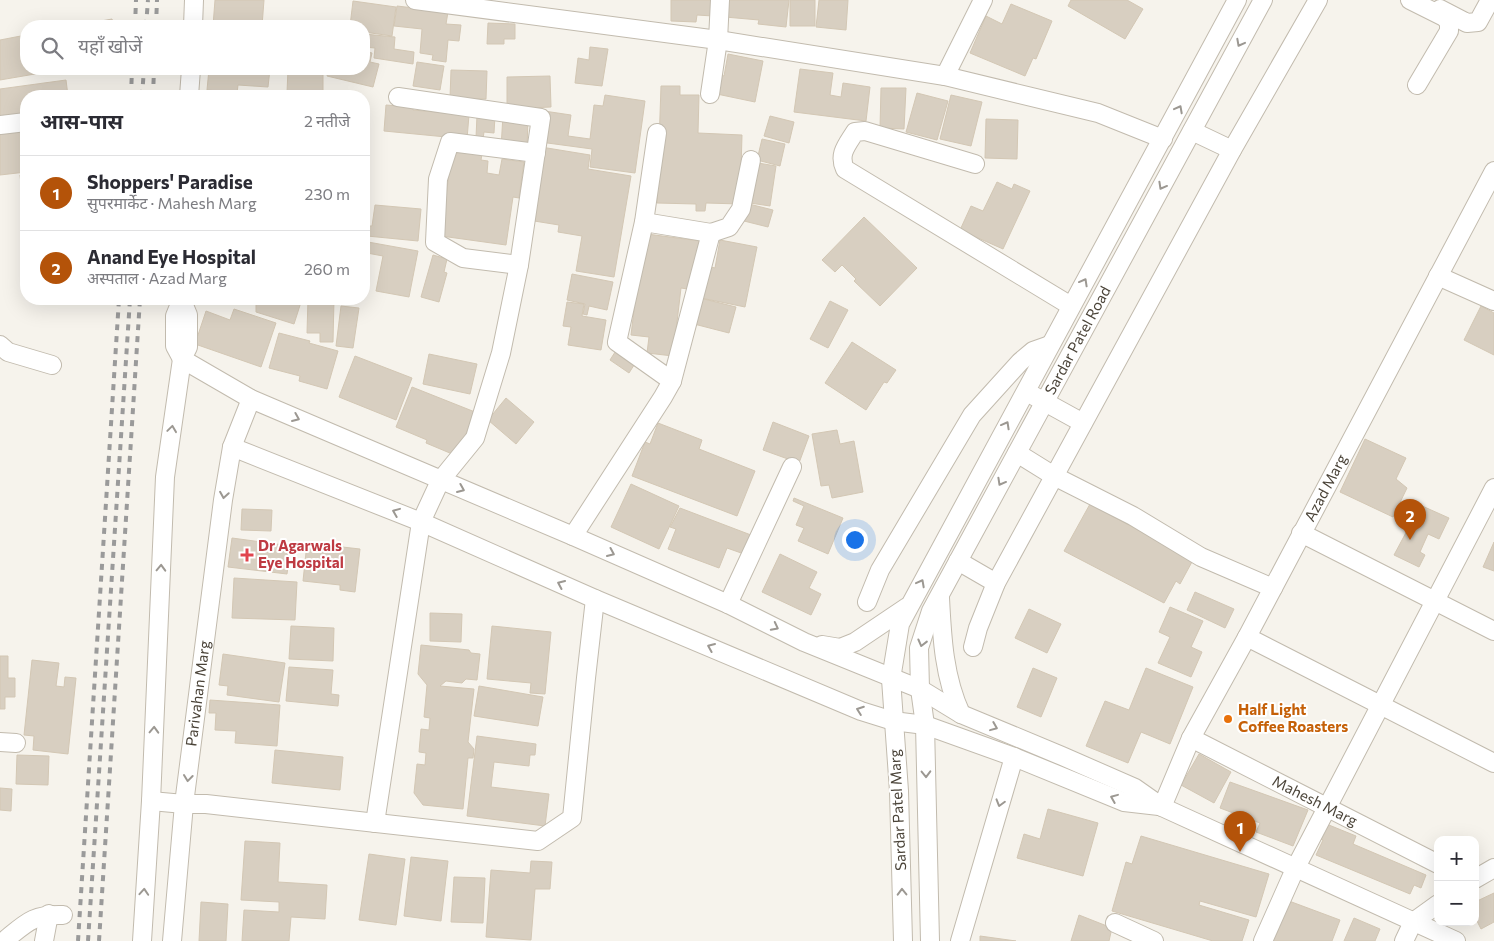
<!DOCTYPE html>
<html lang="hi">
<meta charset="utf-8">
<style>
:root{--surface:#fff;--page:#f2f2f3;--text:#2b2b33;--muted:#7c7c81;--line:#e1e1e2;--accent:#b45309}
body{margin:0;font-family:Commissioner,"Noto Sans Devanagari",sans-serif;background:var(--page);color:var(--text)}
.controls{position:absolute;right:15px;bottom:15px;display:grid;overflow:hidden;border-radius:10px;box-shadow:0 5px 20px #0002}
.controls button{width:45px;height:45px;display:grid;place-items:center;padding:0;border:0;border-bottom:1px solid var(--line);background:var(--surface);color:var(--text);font:25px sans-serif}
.you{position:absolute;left:854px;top:539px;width:18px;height:18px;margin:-12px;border:4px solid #fff;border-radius:50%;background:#1a73e8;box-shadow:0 0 0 8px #1a73e833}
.badge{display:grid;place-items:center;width:32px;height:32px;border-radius:50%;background:var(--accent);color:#fff;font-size:16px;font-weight:700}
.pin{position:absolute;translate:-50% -41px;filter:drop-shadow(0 1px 2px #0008)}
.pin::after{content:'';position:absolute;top:26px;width:18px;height:15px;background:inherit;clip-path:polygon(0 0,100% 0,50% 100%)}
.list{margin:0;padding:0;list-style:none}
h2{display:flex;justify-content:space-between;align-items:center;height:65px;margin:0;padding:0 20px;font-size:21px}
h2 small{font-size:16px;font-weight:400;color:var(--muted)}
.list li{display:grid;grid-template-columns:32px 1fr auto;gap:15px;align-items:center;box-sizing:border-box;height:75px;padding:0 20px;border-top:1px solid var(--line)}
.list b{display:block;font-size:19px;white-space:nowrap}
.list p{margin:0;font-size:16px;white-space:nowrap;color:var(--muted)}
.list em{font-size:16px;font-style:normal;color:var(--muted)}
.icon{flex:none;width:28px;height:28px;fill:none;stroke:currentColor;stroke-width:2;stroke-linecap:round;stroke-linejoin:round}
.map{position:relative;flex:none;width:1494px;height:941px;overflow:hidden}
.search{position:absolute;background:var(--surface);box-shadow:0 5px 20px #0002;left:20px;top:20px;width:350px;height:55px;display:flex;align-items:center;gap:12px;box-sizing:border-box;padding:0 18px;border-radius:20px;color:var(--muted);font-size:19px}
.panel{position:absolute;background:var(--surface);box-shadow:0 5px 20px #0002;left:20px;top:90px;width:350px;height:215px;border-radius:20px}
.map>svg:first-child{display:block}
</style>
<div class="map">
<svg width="1494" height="941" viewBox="0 0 1494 941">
<rect width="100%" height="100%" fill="#f6f3ec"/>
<path fill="#d8cfc1" stroke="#d3c7b4" d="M215,0H264L262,26H213Z
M671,0H714L713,16L697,15L696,22L671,21Z
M726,0H789L786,27L758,24L759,20L725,17Z
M790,0H815V26H790Z
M819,0H848L846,30L816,27Z
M1071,0H1127L1143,9L1125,39L1068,6Z
M353,1L396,7L392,36L364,32V26H350Z
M1011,4L1052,21L1036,59L1033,58L1025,76L970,53L986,16L1002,24Z
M397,6L448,12L446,24L461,25L459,41L448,40L446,62L432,60L433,55L420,53L422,29L394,26Z
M112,19L114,26H74Z
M488,23L515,24V39H504V44H487Z
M364,34L395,37L394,49L414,52L413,64L374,58L375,48L364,47Z
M26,35V69H64L0,80V40Z
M590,47L608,49L602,86L575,83L578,58L589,60Z
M364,51L372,53L370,62L379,64L373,87L327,76L329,69H364Z
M728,54L763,61L755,102L712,93L716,74L724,76Z
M417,62L444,66L440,90L413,86Z
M209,69H270L268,87L238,85L237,93L207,90Z
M288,69H323V94L287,93Z
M800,69L833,73L830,95L841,97L843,83L870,87L866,121L794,112Z
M451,70L487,71L486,99L450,98Z
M550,76L551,107L507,109V77Z
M66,80L68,96H26V115L0,118V89Z
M661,86H680V95H699L698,133L742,135L740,204L706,203L705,211H696V204L657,203Z
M881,88H906L904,129L880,128Z
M917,93L948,101L937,140L906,132Z
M605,95L645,101L635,173L590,167L592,149L540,142L544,111L571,115L568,136L590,139L594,105L603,106Z
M951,95L982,102L971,146L940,139Z
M386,105L413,107V110L469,115L467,139L384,131Z
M477,115L495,116L494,133L484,132L483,139L476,138Z
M503,115L528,116L527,149L501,148Z
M770,116L794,122L789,143L764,136Z
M986,119L1018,120L1017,159L985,158Z
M26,129V172L0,175V131Z
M762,139L785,144L780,166L757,160Z
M541,147L590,155L588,169L631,176L614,277L576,271L582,236L558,232L559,225L528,220Z
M452,150L482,154L481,160L488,161L487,173L499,175L502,159L524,162L519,198L513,197L506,245L441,236Z
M758,163L776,166L770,206L750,203Z
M26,174V210H24L20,175Z
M997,182L1012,189L1014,184L1030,191L1003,249L960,230L971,206L983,211Z
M745,203L773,210L768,227L740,220Z
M375,205L421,209L418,241L367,236L368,226H372Z
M864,217L917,268L880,306L854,281L856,279L842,265L835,272L822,260Z
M647,234L700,241L694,290L681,288L673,356L647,353L649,337L631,335L639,269L642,270Z
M720,240L757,247L745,307L701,298L707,266L715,268Z
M368,242L418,251L409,297L376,291L383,256L367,253Z
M433,255L447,259L444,272L447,273L439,302L421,297Z
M572,274L613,282L607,310L589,306L587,315L583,314L585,304L567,300Z
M700,298L736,307L729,333L694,324Z
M256,299H302L294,324L256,312Z
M308,299H334L333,342H320V333H307Z
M830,301L848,310L828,348L810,339Z
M567,302L584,304L582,316L606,320L601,350L568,345L571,327L563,326Z
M341,306L359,308L353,348L336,346Z
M1481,306L1494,313V355L1464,340Z
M234,309L276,323L261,367L195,344L206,311L230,320Z
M279,333L310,341L309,343L338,351L327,389L299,381L300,376L269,368Z
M852,342L896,370L887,383L884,382L866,410L825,383Z
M617,349L636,362L629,373L610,360Z
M429,354L477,364L470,394L423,384Z
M355,356L412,378L396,420L339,397Z
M412,387L475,412L457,456L426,443L427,440L396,427Z
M506,398L534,422L516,444L488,420Z
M773,422L809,436L799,463L763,450Z
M658,423L702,440L699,449L755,471L737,516L632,476L645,442L650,444Z
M837,430L840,444L854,441L863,492L832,498L829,485L821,486L812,434Z
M1365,439L1406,458L1396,479L1407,488L1393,517L1340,492Z
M631,484L679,506L659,549L611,527Z
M794,498L843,518L828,554L798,541L804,528L796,525L804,506L793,501Z
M1411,501L1449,518L1439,539L1428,534L1420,552L1425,555L1419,567L1394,555L1409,527L1401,523Z
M1090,504L1193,560L1180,584L1176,581L1164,603L1064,551Z
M680,508L751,535L744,554L727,548L719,568L668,549L676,529L670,527Z
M242,509L272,510L271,531L241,530Z
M232,538L291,546L287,574L228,567Z
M1494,542V571L1483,567Z
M307,543L360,549L355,592L340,590V585L303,581Z
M780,554L817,572L809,588L821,594L811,615L762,592Z
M234,578L297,582L295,620L232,618Z
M1195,592L1234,609L1225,628L1187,610Z
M1170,607L1203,621L1191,647L1202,652L1191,677L1158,663L1170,637L1159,632Z
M1029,609L1061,624L1047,653L1015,638Z
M430,613L462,614L461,642L430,641Z
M291,626L334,628L333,661L289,659Z
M492,626L551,632L545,694L530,693L531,683L487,679Z
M421,645L469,650L471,653L480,654L477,680L466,679L462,683L446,681L440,686L474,689L468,742L474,749L473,758H468L463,809L423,805L414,793L417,764L425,765L426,753L419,752L421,729L429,730L430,718L424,717L427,685L418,674Z
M223,654L285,663L279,702L227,695L228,686L219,685Z
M0,656H8V678H15V697H5V709H0Z
M32,660L59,663L56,686L64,687L65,677L76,678L68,754L33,750L34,736L24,735Z
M289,667L333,670L331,694L339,695L338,706L286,701Z
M1033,668L1057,678L1041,717L1017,707Z
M1146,668L1193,687L1170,744L1141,732L1128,763L1086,746L1105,701L1129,710Z
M479,686L543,697L538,726L474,716Z
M210,700L280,705L277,746L235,743L236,731L215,730L216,713H209Z
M477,736L536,744L535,755H530L529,766L494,762L491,787L549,794L545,826L467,816Z
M275,750L343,757L340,790L272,783Z
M1199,754L1231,772L1214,803L1181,785Z
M17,755L49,756L48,785L16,784Z
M1230,782L1308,810L1293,846L1256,832L1260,823L1220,808Z
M0,788L12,789L11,811L0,810Z
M1048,809L1098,823L1083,876L1017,858L1024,834L1040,839Z
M1324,823L1356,836L1353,844L1426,875L1421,888L1414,885L1410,894L1316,855L1323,840L1318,838Z
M1141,836L1269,874L1256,917L1200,901L1199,905L1249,920L1242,941H1213L1112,911L1126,862L1132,864Z
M245,841L280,843L278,882L327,885L325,919L291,917L289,941H242L244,910L279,912V902L241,900Z
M369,854L405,859L396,925L359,920Z
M411,857L448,861L441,921L404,916Z
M531,861L552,862L550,889H535L531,940L486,937L491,870L530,873Z
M454,877L485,878L483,923L451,922Z
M1494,893V922L1481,929L1475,917V902Z
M1289,901L1340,920L1332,941H1268L1271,933L1276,935Z
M201,902L228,904L226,941H199Z
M1079,915L1112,928L1109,941H1071Z
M1354,918L1380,929L1375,941H1344Z
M980,936L1016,941H980Z"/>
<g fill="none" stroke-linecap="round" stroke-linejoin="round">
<defs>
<g id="minor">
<path d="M415,0L718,40L945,76L1098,113L1163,139"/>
<path d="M1410,0L1444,17L1449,22V31L1417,85"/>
<path d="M1440,9L1467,23L1478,22L1490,0"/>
<path d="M193,26L194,0"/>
<path d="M945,76L983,0"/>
<path d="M710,94L718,40L720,0"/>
<path d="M189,96L191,69"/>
<path d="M0,125L26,122"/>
<path d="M1192,131L1232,150"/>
<path d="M657,133L644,222L617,342L672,381"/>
<path d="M975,164L865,131L855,132C847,145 838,154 845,169L1071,306"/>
<path d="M711,233L729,227L741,209L751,160"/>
<path d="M519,265L463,258L435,242L438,179L450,142L536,153"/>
<path d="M1438,276L1494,301"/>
<path d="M182,299L175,316V346L182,359L251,399L573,536L728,604L804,642L920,689L961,714L1062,756L1135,788L1162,807L1456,941"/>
<path d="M0,345L8,352L52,365"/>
<path d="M1034,396L1083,423"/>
<path d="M232,447L421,522L595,599L861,711L893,721L925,725L1014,757L1124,802L1159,806"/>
<path d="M1017,453L1054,476L1133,516L1201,557L1273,588"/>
<path d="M1301,533L1494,631"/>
<path d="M573,536L663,397L672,381L711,233L644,222"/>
<path d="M958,561L996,583"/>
<path d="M940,598C942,638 944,677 961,714"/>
<path d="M867,602L880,570L972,415L1020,362L1033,351L1050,345"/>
<path d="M728,604L792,467"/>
<path d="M1247,637L1494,763"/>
<path d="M822,645L840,648L855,642L907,607"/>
<path d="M973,647L978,628L996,583L1232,150L1318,0"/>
<path id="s1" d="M1191,738L1438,864"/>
<path d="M0,742L16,743"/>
<path d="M151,801L184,804H206L538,841L572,818L586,678L595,599"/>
<path id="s2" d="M1162,807L1191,738L1247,637L1494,171"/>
<path d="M375,823L421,522L440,481L475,438L501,353L519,265L541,118L398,97"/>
<path d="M1475,879L1494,868"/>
<path d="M1115,923L1154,941"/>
<path d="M4,941C26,923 33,914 63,915"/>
<path d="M44,941L49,914"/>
<path d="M142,941L151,801L165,477L182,359L188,347V315L183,303"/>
<path id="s3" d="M172,941L184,804L223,500L232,447L251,399"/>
<path d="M903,941L899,791L891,679L900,624L1237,0"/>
<path id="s4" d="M930,941L925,725L920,689L919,648L931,611L1263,0"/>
<path d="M960,941L1014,757"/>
<path d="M1263,941L1295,869L1494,488"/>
<path d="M1404,941L1413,922L1438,904"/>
</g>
</defs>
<use href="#minor" stroke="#c2bbae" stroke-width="20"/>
<use href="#minor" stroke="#fff" stroke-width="18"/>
<path stroke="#9a9a9a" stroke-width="4" stroke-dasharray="6 6" stroke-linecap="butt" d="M135,26L136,0
M146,26L148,0
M156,26L157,0
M131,96L132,69
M142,96L144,69
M153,96L154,69
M78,941L119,299
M88,941L130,299
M99,941L140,299"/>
</g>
<defs><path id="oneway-chevron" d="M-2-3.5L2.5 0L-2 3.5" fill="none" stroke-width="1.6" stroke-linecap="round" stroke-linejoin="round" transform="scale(1.25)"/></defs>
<g stroke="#9c9892">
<use href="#oneway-chevron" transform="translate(1240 43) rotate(118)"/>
<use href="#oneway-chevron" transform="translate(1179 109) rotate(-62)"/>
<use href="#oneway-chevron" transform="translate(1162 186) rotate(119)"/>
<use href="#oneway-chevron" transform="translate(1084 282) rotate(-61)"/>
<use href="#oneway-chevron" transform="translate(296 418) rotate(23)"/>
<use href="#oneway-chevron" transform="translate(1006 425) rotate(-61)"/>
<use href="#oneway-chevron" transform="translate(172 429) rotate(-82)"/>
<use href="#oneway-chevron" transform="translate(1001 482) rotate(119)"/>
<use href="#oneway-chevron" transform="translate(461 489) rotate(23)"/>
<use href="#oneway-chevron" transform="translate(224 495) rotate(99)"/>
<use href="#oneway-chevron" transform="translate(396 512) rotate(-158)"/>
<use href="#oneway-chevron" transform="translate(611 553) rotate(24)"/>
<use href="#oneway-chevron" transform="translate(161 568) rotate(-88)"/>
<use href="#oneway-chevron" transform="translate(921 583) rotate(-62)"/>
<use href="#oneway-chevron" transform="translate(561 584) rotate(-156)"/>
<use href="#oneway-chevron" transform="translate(775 627) rotate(27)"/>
<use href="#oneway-chevron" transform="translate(922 643) rotate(104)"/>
<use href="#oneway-chevron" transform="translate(711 647) rotate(-157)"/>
<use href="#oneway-chevron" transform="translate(860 710) rotate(-160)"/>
<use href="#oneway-chevron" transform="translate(994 727) rotate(22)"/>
<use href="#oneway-chevron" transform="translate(154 730) rotate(-88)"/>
<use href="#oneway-chevron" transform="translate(926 774) rotate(89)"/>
<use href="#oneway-chevron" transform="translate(188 778) rotate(97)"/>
<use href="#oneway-chevron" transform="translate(1114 798) rotate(-158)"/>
<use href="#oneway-chevron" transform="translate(1000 803) rotate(106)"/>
<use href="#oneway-chevron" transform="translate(144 892) rotate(-86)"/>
<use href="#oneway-chevron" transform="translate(902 892) rotate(-91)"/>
</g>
<path fill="#e0444e" stroke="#fff" stroke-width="2" d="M244.5 547.5h5v5h5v5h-5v5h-5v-5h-5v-5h5z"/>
<circle fill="#e8710a" stroke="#fff" stroke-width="2" cx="1228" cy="719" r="5"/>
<g text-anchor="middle" stroke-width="4" stroke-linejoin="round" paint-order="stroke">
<g font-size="15" fill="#4b4439" stroke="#fff">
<text dy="5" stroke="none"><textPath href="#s4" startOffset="640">Sardar Patel Road</textPath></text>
<text dy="5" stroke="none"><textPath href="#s2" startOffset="359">Azad Marg</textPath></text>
<text dy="5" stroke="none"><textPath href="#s3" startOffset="249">Parivahan Marg</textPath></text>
<text dy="5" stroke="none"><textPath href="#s1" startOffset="139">Mahesh Marg</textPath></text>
<text transform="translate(898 810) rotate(-93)" y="5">Sardar Patel Marg</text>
</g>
<g font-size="15" font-weight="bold" fill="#be3a42" stroke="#fff" text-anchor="start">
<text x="258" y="551">Dr Agarwals<tspan x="258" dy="17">Eye Hospital</tspan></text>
</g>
<g font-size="15" font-weight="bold" fill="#c56008" stroke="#fff" text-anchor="start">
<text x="1238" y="715">Half Light<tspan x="1238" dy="17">Coffee Roasters</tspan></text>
</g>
</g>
</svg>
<div class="controls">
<button>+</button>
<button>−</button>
</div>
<div class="you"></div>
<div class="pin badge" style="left:1240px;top:852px">1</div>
<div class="pin badge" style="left:1410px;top:540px">2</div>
<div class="search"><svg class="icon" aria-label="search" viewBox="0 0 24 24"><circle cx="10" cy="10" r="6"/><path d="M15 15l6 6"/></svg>यहाँ खोजें</div>
<section class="panel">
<h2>आस-पास<small>2 नतीजे</small></h2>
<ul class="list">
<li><span class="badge">1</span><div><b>Shoppers' Paradise</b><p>सुपरमार्केट · Mahesh Marg</p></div><em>230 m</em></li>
<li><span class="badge">2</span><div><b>Anand Eye Hospital</b><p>अस्पताल · Azad Marg</p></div><em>260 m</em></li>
</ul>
</section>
</div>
